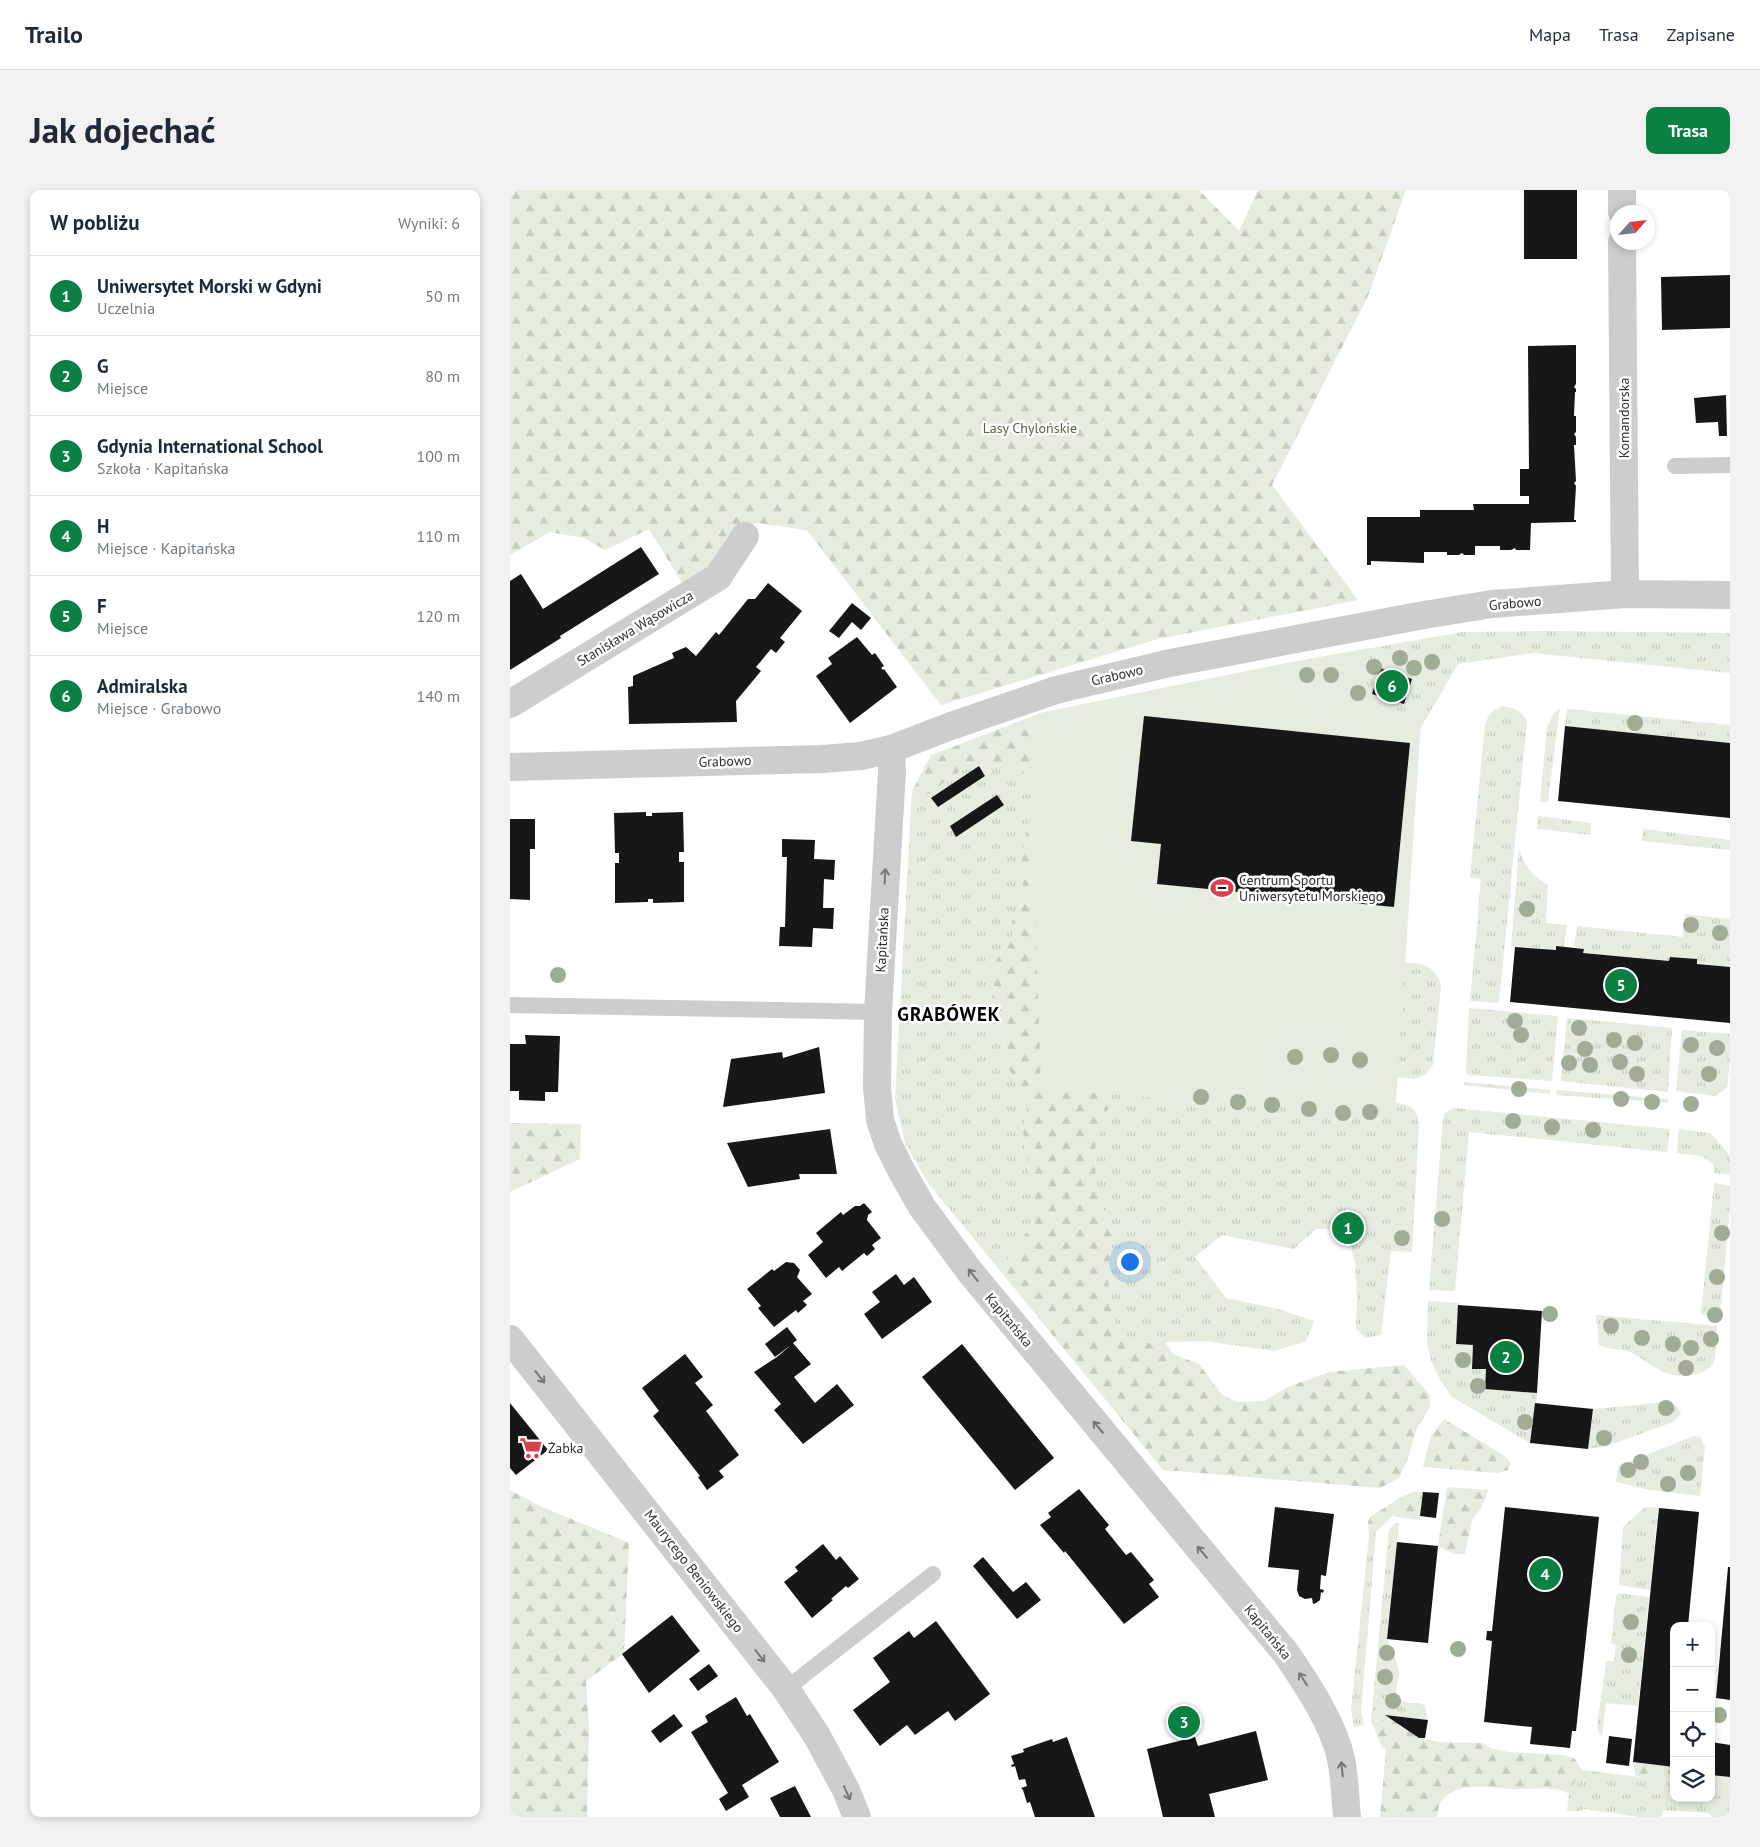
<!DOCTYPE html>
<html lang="pl">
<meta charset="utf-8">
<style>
:root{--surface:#fff;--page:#f2f2f3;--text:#1f2937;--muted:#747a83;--line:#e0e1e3;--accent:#0b8043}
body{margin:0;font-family:"PT Sans",sans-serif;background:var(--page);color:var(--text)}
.controls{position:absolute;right:15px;bottom:15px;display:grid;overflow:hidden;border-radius:10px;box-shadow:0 2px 8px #0003}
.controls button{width:45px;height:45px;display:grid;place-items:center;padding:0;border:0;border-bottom:1px solid var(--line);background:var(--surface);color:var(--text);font:25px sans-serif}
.compass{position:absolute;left:1100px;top:15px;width:45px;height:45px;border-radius:50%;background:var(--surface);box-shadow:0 2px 8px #0003;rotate:63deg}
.you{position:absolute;left:619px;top:1071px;width:18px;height:18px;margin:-12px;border:4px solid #fff;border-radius:50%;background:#1a73e8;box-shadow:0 0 0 8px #1a73e833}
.badge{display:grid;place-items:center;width:32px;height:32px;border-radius:50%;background:var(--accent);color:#fff;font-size:16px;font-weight:700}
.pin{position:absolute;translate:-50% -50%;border:2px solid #fff;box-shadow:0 1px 5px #0006}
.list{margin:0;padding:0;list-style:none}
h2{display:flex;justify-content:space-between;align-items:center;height:65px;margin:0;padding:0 20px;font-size:21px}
h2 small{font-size:16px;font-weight:400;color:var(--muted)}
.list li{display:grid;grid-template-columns:32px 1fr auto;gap:15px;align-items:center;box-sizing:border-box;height:80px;padding:0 20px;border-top:1px solid var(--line)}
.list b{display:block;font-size:19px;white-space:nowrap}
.list p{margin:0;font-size:16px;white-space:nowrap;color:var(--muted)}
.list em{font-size:16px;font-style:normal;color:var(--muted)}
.icon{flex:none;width:28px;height:28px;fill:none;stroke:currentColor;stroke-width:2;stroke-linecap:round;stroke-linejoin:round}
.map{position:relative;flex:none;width:1220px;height:1627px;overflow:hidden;border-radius:10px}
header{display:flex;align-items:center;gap:30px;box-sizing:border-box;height:70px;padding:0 25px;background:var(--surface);border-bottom:1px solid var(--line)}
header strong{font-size:24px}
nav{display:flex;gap:28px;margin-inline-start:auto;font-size:18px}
.intro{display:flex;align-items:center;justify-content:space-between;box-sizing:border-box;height:120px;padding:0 30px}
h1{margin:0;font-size:35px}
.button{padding:12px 22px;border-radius:10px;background:var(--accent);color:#fff;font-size:18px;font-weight:700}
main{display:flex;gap:30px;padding:0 30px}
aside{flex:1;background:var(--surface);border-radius:10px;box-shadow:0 2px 8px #0003}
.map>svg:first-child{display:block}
</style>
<header>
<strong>Trailo</strong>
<nav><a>Mapa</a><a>Trasa</a><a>Zapisane</a></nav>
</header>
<div class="intro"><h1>Jak dojechać</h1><a class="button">Trasa</a></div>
<main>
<aside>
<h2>W pobliżu<small>Wyniki: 6</small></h2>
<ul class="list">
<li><span class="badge">1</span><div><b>Uniwersytet Morski w Gdyni</b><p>Uczelnia</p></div><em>50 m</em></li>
<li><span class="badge">2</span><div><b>G</b><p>Miejsce</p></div><em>80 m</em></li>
<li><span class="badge">3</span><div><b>Gdynia International School</b><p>Szkoła · Kapitańska</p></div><em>100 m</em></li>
<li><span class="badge">4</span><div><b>H</b><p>Miejsce · Kapitańska</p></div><em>110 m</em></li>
<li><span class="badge">5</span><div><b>F</b><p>Miejsce</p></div><em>120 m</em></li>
<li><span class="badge">6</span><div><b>Admiralska</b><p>Miejsce · Grabowo</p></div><em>140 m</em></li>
</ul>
</aside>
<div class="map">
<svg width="1220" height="1627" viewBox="0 0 1220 1627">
<defs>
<pattern id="grass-tufts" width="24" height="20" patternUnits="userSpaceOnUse" patternTransform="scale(1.25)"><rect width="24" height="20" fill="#e6ecdf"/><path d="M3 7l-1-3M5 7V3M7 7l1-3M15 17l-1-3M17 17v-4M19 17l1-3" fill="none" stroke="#c6cbc0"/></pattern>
<pattern id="forest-firs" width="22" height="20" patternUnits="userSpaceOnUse" patternTransform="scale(1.25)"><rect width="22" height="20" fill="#e6ecdf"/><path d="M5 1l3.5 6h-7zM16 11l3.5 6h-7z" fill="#c6cbc0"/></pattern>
</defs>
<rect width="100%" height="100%" fill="#fff"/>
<path fill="url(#grass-tufts)" d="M1038,441L1220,443V483L1022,463L948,474L910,539L900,553L777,473L952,442Z
M993,516C1004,518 1012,521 1017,531L989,813L960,811L971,689L960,688L975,535C978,524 983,520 993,516Z
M1050,518L1038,612H1030L1037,537L1044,523Z
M1057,519L1220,535V553L1055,536Z
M466,575L501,576L513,581L521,591L522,624L511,673L514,703L502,730V751L491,762L480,783L491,824L498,876L517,918L513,942L524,1013L522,1036L515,1044L510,1057L501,1065L492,1083L418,993L395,953L385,908L402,601L412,608L448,582Z
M1028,626L1081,633V645L1027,639Z
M1133,639L1220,650V660L1132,651Z
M1009,658C1014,676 1022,686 1038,695L1036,733L1057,735L1054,757L1046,756V760L1001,756Z
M1175,724L1220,729V777L1187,774V769L1160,767L1159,771L1073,763V759L1064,757L1067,736L1173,747Z
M881,772C902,773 924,770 931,795L923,875L916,884L905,889L778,878Z
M959,818L1048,826L1042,891L959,885L956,883Z
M1057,828L1162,838L1158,902L1051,891Z
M1172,840L1220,844V870L1217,898L1205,906L1166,901Z
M673,891L886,913C901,915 906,918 909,933L902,1062L881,1061L871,1145L856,1148L846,1139L847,1107L845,1072L835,1039H806L784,1059L712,1045L685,1067L716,1108L768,1119L804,1131L796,1151L765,1161L693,1151L620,1154L604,1132L597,1084L603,1048L586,996L585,958L598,918L596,903Z
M955,892L1040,900V904L954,895Z
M1047,900L1158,909V913L1046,905Z
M944,918L1160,939L1157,962L959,942L945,1101L919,1100L933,929L935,923Z
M1169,939L1201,943L1220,966V985L1204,983L1203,974L1191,966L1167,963Z
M1204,993L1220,996V1018L1210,1126L1191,1124Z
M918,1111L949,1113L946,1154L963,1155L962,1179H976L975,1199L1027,1203L1020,1253L942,1207L930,1190L921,1170L917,1154Z
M1086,1125L1207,1136C1206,1145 1207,1162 1204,1171C1198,1187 1169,1188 1156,1183C1143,1178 1134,1169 1122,1163C1112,1158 1099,1160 1089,1155Z
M1158,1212L1167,1216L1171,1224L1163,1232L1097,1256L1078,1259L1083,1219Z
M1184,1246L1190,1247L1195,1257L1190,1306L1139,1300L1106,1292L1108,1276Z
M1138,1317L1148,1318L1140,1400L1109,1395L1113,1337L1134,1318Z
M885,1333H889L877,1449L886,1470L889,1484L886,1499L887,1509L900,1513H910L915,1516L918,1530L876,1525V1532L861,1530L879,1340Z
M866,1341L851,1522L854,1534L844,1538L841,1519L859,1346L863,1345Z
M1108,1403L1139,1407L1128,1516L1096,1513L1092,1546L1089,1543L1087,1535L1096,1471H1104L1106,1455L1101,1453L1106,1407Z
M1072,1580L1164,1591V1608H1201V1595L1220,1597V1627H1202L1198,1623L1153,1620L1152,1627H1129L1074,1619L1070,1621H1057L1059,1604L1054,1601L1063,1595Z"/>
<path fill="url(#forest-firs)" d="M0,0H689L729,41L748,0H896L858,106L762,295L848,410L648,449L431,515L297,340L247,333L217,346L202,374L173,394L139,339L95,360L74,348L40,342L0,365Z
M534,522L579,864L596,903L598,918L585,959L586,996L603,1048L597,1084L604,1132L620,1154L655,1152L663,1164L689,1174L712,1205L727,1212L754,1211L778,1197L819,1182L894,1175L919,1204L920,1217L907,1238L897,1271L889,1288L870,1298L653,1280L492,1083L501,1065L510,1057L515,1044L522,1036L524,1013L513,942L517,918L498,876L491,824L480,783L491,762L502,751V730L514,703L511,673L515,647L522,624L521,591L513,581L501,576L466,575L448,582L412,609L402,601L421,565Z
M0,933L71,934L70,969L0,1002Z
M934,1229L993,1265L1001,1273L998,1280L988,1283L913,1277L921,1246Z
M937,1297L979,1300L971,1318L962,1330L955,1364H944L928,1356Z
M0,1300L30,1316L119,1353L114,1463L76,1491L79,1539L77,1627H0Z
M903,1302H913L910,1330L882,1326L863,1345L859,1346L858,1332L860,1327L891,1307Z
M876,1525L909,1548L930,1552L971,1553L983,1559L999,1562L1055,1565L1065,1569L1072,1580L1063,1595L1054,1601C1037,1597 1021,1599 1004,1599C982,1598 945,1590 931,1612C928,1616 928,1623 927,1627H870L876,1559L872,1558L861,1530L876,1532Z
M1123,1572L1163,1577L1164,1591L1126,1586Z
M1201,1585L1220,1587V1597L1201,1595Z"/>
<path fill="#e6ecdf" d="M860,458L853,511L894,523L905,515L913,502L885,926L531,899L519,528L534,522L777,473Z"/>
<path fill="#171717" d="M1014,0H1067V69H1014Z
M1220,85V138L1152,140L1151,87Z
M1066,155V194L1064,197L1066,199V202H1065L1064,226H1066V242L1064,244L1066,247V255H1064L1066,291L1064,293L1066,296L1064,330H1066V332L1021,333L1020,360H1006L1005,358L1001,360H990V356H965V365H954L952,363L949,365H937V362H914V373L861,371V375H857V327H910V320H964L963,314H1019V306H1010V279H1019L1018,156Z
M1216,205L1217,246H1209L1208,232L1186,233L1184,208Z
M131,357L149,384L50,446L51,448L0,480V391L11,384L33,419Z
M258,393L292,421L270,448L275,452L266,463L261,459L246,477L251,481L226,511L227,532L119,534L118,497L123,496V486L164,468L162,463L176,457L186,466L206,442L209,445L238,409H245Z
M342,413L361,428L351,440L342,432L329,448L319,441Z
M347,447L362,465L365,463L374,476L371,478L373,480L374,479L387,497L340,533L306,486L322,474L318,468Z
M870,478L902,489L894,514L862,504Z
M634,526L900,553L884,717L647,694L651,654L621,651Z
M1055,536L1220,553V628L1048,611Z
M469,576L475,586L428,617L421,608Z
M487,605L494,615L446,647L440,636Z
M136,622V626H142V623L173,622L174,662H169V672H174V712L143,713V709H138V712L105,713V673H109V663H105L104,623Z
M0,629H25V659H20V710L0,709Z
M272,649L305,650L304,669L325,670L324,690L314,689L313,718H324L323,739L303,738L302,757L269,756L270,737H275L277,667H272Z
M1046,756L1074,759L1073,763L1159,771L1160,767L1187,769V774L1220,777V833L1000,812L1005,757L1046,760Z
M15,845L50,846L48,902H35V911L9,910V901H0V854H16Z
M309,857L315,903L213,917L221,869L272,862L273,868Z
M320,939L327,984H289L290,989L238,997L217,953Z
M354,1013L362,1022L358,1025L357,1030L371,1048L362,1055L365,1059L357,1066L354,1063L332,1081L329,1077L316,1088L298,1065L313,1052L306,1043L331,1022L333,1025L345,1016H350Z
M276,1072L284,1073L290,1080L287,1087L302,1104L293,1111L297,1115L288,1123L286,1120L264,1137L248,1118L251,1116L237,1099L262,1079L264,1081Z
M386,1084L394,1095L404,1087L422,1112L372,1149L354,1124L370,1112L362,1102Z
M948,1115L1032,1121L1027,1203L975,1199L976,1179H962L963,1155L946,1154Z
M277,1137L287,1150L283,1153L301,1174L284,1187L305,1213L327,1194L344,1215L293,1254L264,1220L271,1214L244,1182L267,1167L281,1155L265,1167L255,1154Z
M452,1154L544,1268L505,1300L412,1187Z
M175,1164L193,1187L185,1193L203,1215L196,1221L229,1265L209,1281L214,1287L197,1300L188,1287L190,1286L143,1226L149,1221L132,1198Z
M0,1213L38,1260L6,1285L0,1278Z
M1025,1213L1083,1219L1078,1259L1020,1253Z
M569,1299L599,1335L595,1339L616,1365L621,1362L644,1390L639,1394L649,1407L614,1434L555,1361L554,1363L530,1335L541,1327L538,1323Z
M913,1302L929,1303L926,1328L910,1326Z
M765,1317L824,1324L816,1386L811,1385L810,1399L814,1400L813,1403L811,1402L810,1410L806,1413L803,1414L802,1408L795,1409L789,1406L787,1400L789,1380L758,1377Z
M995,1317L1089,1327L1066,1541H1062L1060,1558L1020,1554L1022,1537L974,1532L982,1451L976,1450L977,1441H982Z
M1149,1318L1189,1322L1178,1436H1164V1577L1123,1572Z
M887,1352L928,1356L918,1453L877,1449Z
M313,1354L326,1370L330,1366L349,1389L338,1398L336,1396L321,1409L323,1410L302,1428L274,1392L288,1381L285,1377Z
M473,1367L503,1402L516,1392L531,1410L507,1429L463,1376Z
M1218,1377H1220V1510L1206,1508Z
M162,1425L190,1461L139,1503L112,1464Z
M426,1431L480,1504L445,1531L438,1521L405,1545L397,1535L370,1556L343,1520L380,1492L363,1468L399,1441L404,1448Z
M199,1474L208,1486L188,1501L179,1489Z
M226,1507L237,1526L240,1524L269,1572L232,1595L239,1607L216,1621L209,1609L218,1603L181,1542L198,1532L195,1526Z
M164,1524L173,1536L150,1553L141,1541Z
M875,1525L918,1530L915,1548H909Z
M746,1541L758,1590L699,1604L705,1627H653L637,1559L685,1547L688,1556Z
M1099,1546L1122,1549L1119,1576L1096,1573Z
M557,1547L585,1627H525L520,1612L517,1613L513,1600L511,1598L517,1596L515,1589L509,1590L505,1576L502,1577L501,1575L504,1574L501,1566L514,1562L513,1559L542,1549L543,1552Z
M1201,1552L1220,1555V1587L1201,1585Z
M285,1596L301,1627H270L260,1608Z"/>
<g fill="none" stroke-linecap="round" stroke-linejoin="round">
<path stroke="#cdcdcd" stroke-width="16" d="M1165,276L1220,275
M0,815L368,822
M276,1499L423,1384"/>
<path stroke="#cdcdcd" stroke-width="28" d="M1112,0V22
M1112,52L1115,404
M0,514L208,387L235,346
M381,559L382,581L368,822L367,897L370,930L378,954L391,980L412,1017L461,1083L775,1462C796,1493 823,1532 831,1569C835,1587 835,1608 837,1627
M0,577L312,569L351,566L381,559L441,536L546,500L660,473L914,425L982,414L1115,404L1220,405
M0,1149L276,1499L307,1546L336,1600L347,1627"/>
</g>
<g fill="#a0ac96">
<circle cx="890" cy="468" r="8"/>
<circle cx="922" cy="472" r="8"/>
<circle cx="864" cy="477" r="8"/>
<circle cx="904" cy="478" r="8"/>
<circle cx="797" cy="485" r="8"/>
<circle cx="821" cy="485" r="8"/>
<circle cx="848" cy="503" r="8"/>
<circle cx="1125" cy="533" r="8"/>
<circle cx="1017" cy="719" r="8"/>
<circle cx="1181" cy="735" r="8"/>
<circle cx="1210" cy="743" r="8"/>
<circle cx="48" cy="785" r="8"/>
<circle cx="1005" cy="831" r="8"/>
<circle cx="1069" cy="838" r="8"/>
<circle cx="1011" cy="845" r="8"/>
<circle cx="1104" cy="850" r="8"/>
<circle cx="1125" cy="853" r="8"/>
<circle cx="1181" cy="855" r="8"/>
<circle cx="1207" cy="858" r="8"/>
<circle cx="1075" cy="859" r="8"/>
<circle cx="821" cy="865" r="8"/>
<circle cx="785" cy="867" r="8"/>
<circle cx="850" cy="870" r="8"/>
<circle cx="1110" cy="872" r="8"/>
<circle cx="1059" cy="873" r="8"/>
<circle cx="1080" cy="875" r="8"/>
<circle cx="1127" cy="884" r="8"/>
<circle cx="1199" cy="884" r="8"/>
<circle cx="1009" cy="899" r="8"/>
<circle cx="691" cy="907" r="8"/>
<circle cx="1111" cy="909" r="8"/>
<circle cx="728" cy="912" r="8"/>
<circle cx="1142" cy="912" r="8"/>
<circle cx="1181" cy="914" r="8"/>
<circle cx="762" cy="915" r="8"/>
<circle cx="799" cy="919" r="8"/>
<circle cx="860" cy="922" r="8"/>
<circle cx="833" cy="923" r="8"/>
<circle cx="1003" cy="931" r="8"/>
<circle cx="1042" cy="937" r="8"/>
<circle cx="1083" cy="940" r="8"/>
<circle cx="932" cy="1029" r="8"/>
<circle cx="1212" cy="1043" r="8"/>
<circle cx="892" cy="1048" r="8"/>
<circle cx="1207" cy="1087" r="8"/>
<circle cx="1040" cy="1124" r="8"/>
<circle cx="1205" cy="1125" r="8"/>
<circle cx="1101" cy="1136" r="8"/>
<circle cx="1132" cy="1148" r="8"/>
<circle cx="1201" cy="1149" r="8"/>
<circle cx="1163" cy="1154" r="8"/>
<circle cx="1181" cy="1158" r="8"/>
<circle cx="953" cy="1170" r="8"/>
<circle cx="1176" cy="1178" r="8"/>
<circle cx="968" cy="1196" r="8"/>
<circle cx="1156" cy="1218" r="8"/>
<circle cx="1015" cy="1232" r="8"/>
<circle cx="1094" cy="1248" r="8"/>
<circle cx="1131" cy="1272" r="8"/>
<circle cx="1118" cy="1280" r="8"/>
<circle cx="1178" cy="1283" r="8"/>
<circle cx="1158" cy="1294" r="8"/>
<circle cx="1121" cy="1432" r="8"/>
<circle cx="948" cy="1459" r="8"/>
<circle cx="877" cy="1463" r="8"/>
<circle cx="1119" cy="1465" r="8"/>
<circle cx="875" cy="1487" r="8"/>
<circle cx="883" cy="1511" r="8"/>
<circle cx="1209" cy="1525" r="8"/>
</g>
<defs><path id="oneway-shaft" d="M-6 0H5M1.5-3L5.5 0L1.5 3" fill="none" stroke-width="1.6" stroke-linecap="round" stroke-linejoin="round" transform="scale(1.25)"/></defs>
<g stroke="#777">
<use href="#oneway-shaft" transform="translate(375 686) rotate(-87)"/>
<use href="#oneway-shaft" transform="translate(463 1085) rotate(-128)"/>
<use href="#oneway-shaft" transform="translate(30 1187) rotate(52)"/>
<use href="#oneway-shaft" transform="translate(588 1237) rotate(-130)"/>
<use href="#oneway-shaft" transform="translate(692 1362) rotate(-130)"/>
<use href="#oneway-shaft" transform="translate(250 1466) rotate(52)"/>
<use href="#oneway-shaft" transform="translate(793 1489) rotate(-123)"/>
<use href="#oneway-shaft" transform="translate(832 1579) rotate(-96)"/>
<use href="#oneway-shaft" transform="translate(337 1603) rotate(66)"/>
</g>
<defs>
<symbol id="stadium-bare" viewBox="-9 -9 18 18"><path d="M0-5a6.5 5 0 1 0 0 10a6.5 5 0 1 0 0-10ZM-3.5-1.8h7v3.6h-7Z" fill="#d8414c" stroke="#fff" stroke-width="2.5" paint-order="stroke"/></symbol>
<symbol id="supermarket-bare" viewBox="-9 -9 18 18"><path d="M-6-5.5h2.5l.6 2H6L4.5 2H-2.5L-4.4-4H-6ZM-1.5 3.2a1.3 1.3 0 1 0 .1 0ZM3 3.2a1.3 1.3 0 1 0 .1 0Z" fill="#d8414c" stroke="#fff" stroke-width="2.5" paint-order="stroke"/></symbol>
</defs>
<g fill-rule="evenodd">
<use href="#stadium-bare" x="696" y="682" width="32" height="32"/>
<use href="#supermarket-bare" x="5" y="1242" width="32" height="32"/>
</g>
<g text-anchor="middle" stroke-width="5" stroke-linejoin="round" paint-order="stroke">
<g font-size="14" fill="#303030" stroke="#fff">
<text transform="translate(1114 228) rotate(-90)" y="5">Komandorska</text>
<text transform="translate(1005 413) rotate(-5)" y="5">Grabowo</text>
<text transform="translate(125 438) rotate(-31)" y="5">Stanisława Wąsowicza</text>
<text transform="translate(607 485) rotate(-13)" y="5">Grabowo</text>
<text transform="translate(215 571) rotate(-2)" y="5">Grabowo</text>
<text transform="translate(372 750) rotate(-87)" y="5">Kapitańska</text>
<text transform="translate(499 1130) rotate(50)" y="5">Kapitańska</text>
<text transform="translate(184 1381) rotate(52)" y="5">Maurycego Beniowskiego</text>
<text transform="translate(758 1442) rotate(51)" y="5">Kapitańska</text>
</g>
<g font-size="14" fill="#536941" stroke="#fff">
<text x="520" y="243">Lasy Chylońskie</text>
</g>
<g font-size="14" fill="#303030" stroke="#fff" text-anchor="start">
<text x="729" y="695">Centrum Sportu<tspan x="729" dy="16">Uniwersytetu Morskiego</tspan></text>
<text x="38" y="1263">Żabka</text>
</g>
<g font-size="19" font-weight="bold" letter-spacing="1" fill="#000" stroke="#fff">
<text x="439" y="831">GRABÓWEK</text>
</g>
</g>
</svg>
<div class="controls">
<button>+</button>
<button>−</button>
<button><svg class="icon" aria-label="locate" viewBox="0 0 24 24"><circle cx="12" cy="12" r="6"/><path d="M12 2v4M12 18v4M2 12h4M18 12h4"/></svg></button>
<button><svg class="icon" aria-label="layers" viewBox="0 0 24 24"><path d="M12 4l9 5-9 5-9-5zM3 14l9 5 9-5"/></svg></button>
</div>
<svg class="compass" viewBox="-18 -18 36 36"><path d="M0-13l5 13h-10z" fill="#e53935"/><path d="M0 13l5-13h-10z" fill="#747a83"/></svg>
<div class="you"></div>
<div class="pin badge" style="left:838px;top:1038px">1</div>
<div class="pin badge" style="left:996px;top:1167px">2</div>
<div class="pin badge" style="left:674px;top:1532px">3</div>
<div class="pin badge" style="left:1035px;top:1384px">4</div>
<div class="pin badge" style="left:1111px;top:795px">5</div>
<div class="pin badge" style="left:882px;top:496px">6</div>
</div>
</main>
